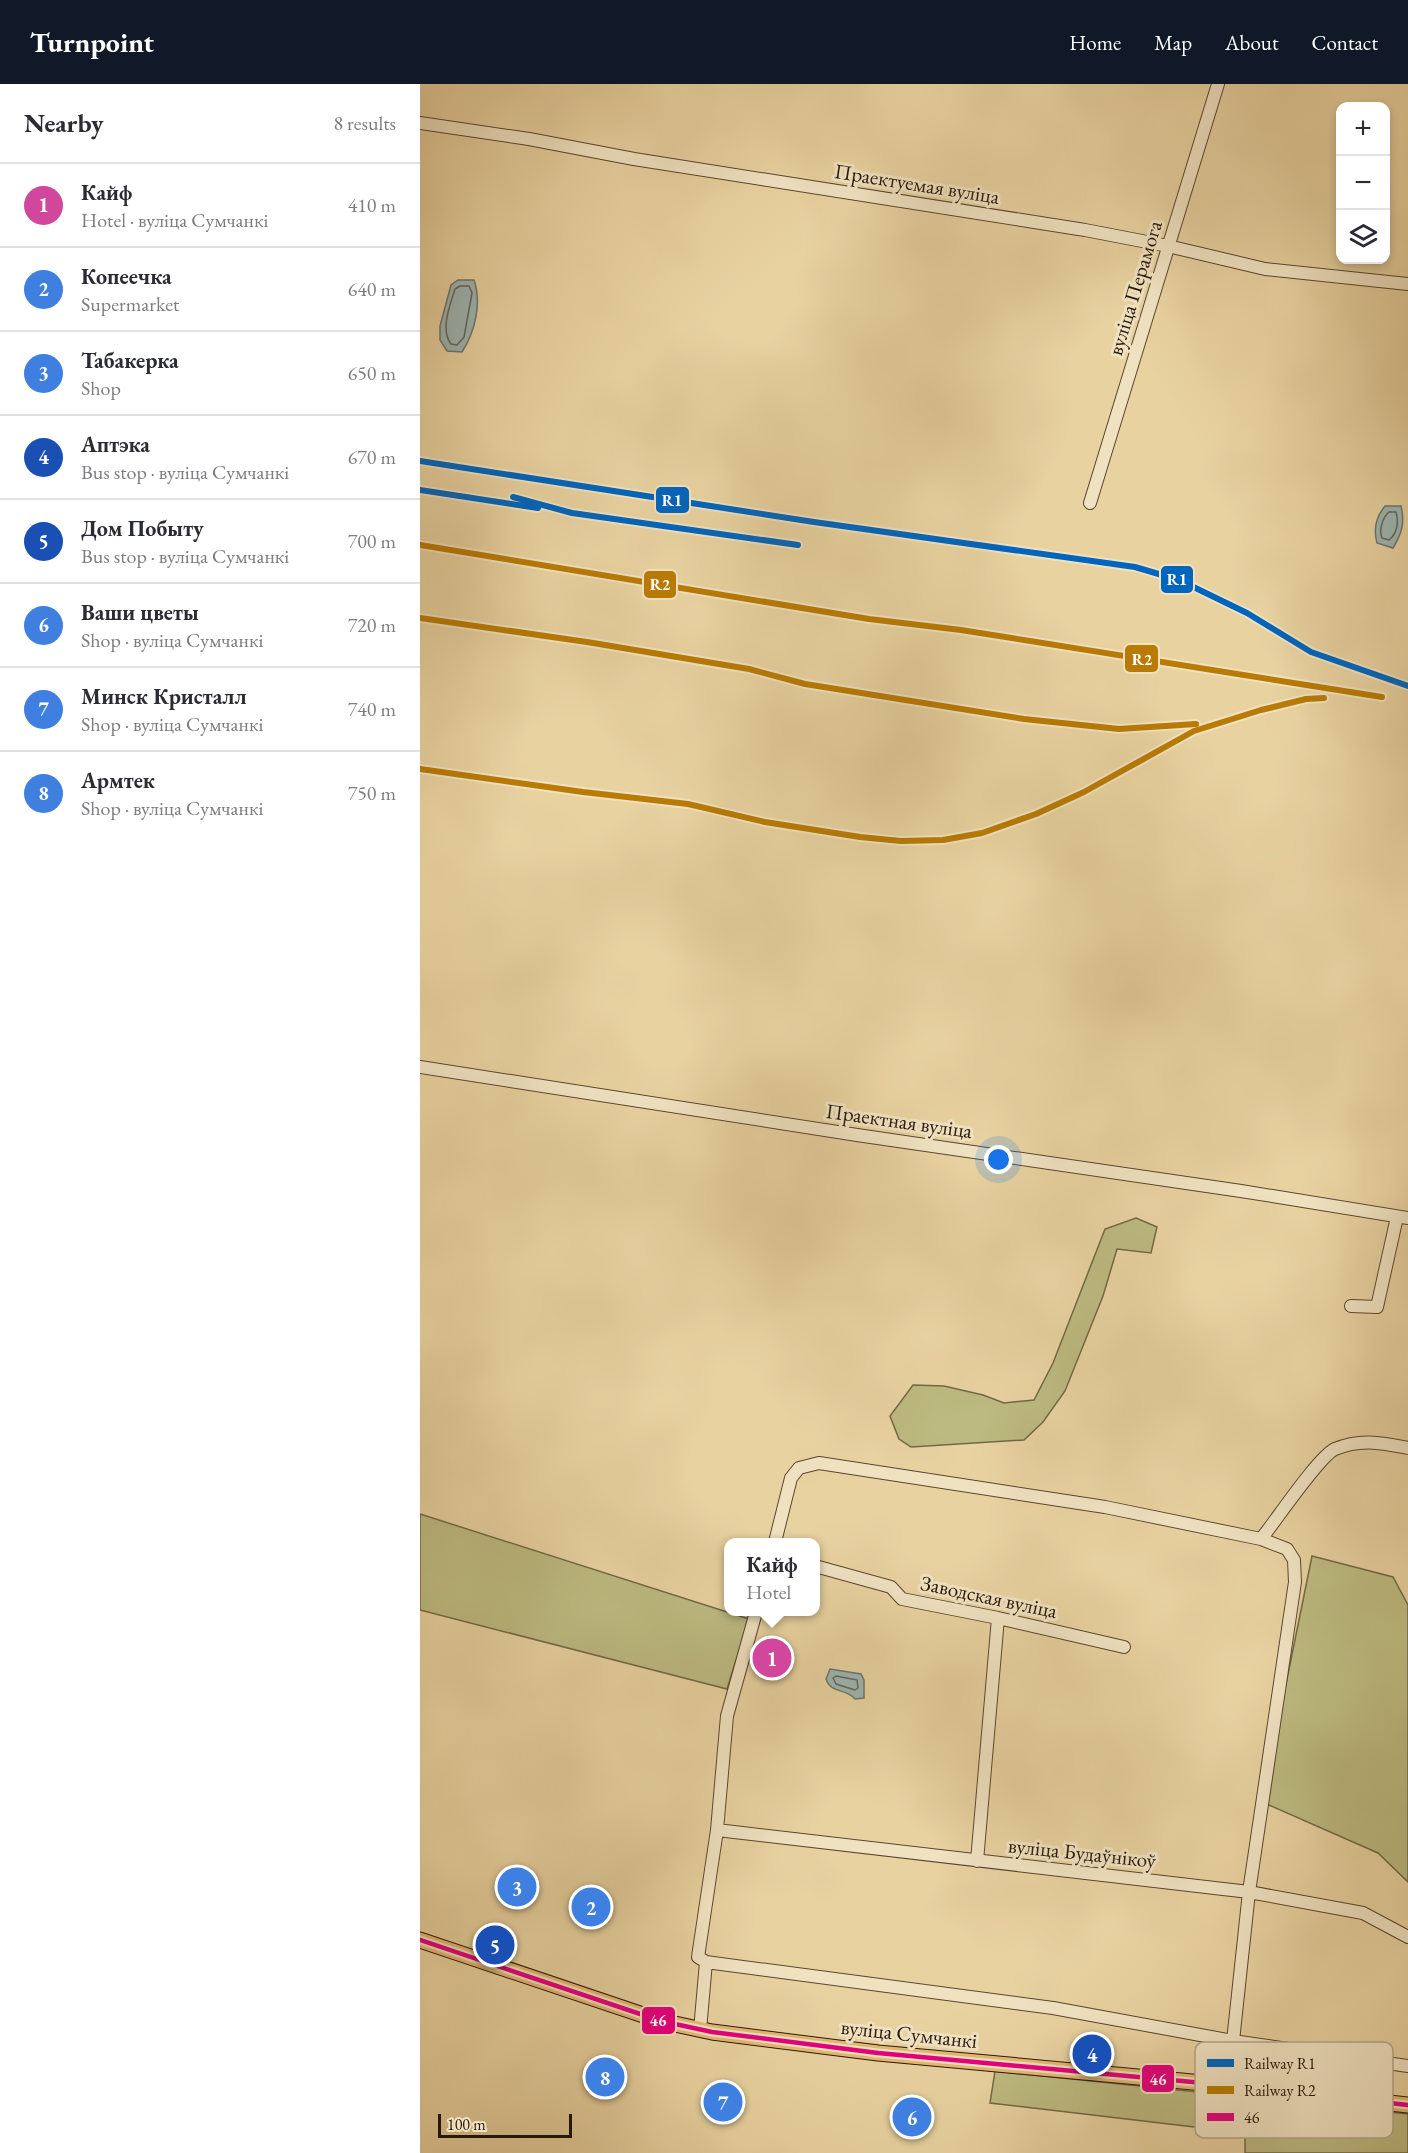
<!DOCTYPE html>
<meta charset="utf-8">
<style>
:root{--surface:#fff;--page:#f2f2f3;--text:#2b2b33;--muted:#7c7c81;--line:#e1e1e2;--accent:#111827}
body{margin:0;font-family:"EB Garamond",serif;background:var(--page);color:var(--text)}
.controls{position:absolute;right:18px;top:18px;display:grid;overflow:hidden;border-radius:12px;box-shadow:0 3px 9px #0003}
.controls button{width:54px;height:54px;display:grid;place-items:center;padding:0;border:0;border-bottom:2px solid var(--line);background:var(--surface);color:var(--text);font:30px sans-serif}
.scale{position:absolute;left:18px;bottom:15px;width:134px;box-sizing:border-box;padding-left:6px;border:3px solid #29180a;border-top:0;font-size:16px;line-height:21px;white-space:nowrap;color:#29180a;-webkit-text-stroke:4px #f0e2c1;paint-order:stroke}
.you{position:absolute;left:579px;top:1076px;width:21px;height:21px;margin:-15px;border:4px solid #fff;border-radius:50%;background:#1a73e8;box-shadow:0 0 0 9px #1a73e833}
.badge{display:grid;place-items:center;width:39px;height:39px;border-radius:50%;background:var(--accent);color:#fff;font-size:20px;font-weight:700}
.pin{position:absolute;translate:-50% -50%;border:3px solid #fff;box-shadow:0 2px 6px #0006}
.popup{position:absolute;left:304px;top:1454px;width:96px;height:78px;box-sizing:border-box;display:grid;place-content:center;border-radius:12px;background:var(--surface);filter:drop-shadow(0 2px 4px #0005);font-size:20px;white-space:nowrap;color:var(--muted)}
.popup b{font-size:22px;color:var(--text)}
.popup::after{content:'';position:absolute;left:50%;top:100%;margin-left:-12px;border:12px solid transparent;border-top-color:var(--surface)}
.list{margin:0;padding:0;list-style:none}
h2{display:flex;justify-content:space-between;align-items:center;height:78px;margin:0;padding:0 24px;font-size:26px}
h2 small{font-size:20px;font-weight:400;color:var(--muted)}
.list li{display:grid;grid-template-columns:39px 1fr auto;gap:18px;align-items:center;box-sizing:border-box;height:84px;padding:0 24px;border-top:2px solid var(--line)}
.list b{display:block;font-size:22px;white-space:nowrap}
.list p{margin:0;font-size:20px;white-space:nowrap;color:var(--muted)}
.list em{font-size:20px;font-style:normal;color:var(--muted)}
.icon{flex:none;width:33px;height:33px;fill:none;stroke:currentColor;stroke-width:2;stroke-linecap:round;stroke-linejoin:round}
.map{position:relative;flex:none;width:988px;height:2069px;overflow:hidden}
header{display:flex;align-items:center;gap:36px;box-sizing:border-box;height:84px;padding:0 30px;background:var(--accent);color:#fff}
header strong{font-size:28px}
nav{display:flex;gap:33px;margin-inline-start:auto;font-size:21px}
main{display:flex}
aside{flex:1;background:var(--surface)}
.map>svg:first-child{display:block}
</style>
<header>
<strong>Turnpoint</strong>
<nav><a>Home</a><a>Map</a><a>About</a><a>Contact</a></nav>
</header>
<main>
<aside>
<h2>Nearby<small>8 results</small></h2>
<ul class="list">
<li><span class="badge" style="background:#d1479c">1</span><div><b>Кайф</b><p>Hotel · вуліца Сумчанкі</p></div><em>410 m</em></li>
<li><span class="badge" style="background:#3f7fe0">2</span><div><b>Копеечка</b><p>Supermarket</p></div><em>640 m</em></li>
<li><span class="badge" style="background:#3f7fe0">3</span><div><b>Табакерка</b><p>Shop</p></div><em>650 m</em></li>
<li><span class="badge" style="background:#1a4fb4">4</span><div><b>Аптэка</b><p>Bus stop · вуліца Сумчанкі</p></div><em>670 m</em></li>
<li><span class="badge" style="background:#1a4fb4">5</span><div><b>Дом Побыту</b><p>Bus stop · вуліца Сумчанкі</p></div><em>700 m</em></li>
<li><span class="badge" style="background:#3f7fe0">6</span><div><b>Ваши цветы</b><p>Shop · вуліца Сумчанкі</p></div><em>720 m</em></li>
<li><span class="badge" style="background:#3f7fe0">7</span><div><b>Минск Кристалл</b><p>Shop · вуліца Сумчанкі</p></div><em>740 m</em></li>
<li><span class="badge" style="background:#3f7fe0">8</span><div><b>Армтек</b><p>Shop · вуліца Сумчанкі</p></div><em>750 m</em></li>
</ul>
</aside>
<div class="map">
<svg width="988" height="2069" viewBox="0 0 988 2069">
<rect width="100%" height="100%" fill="#e8d2a0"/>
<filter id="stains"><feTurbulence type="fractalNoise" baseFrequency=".00333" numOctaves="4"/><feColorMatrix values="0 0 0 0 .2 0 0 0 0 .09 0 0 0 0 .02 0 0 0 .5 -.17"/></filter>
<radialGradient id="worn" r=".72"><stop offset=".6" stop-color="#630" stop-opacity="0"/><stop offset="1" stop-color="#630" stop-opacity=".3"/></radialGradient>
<path fill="#bcba80" stroke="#726945" stroke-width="1.5" d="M716,1134L737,1143L731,1169L697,1165L683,1212L645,1307L623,1338L604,1356L491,1363L479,1355L470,1332L493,1301L524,1302L563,1311L584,1319L614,1316L633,1279L685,1145Z
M0,1430L329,1535L307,1605L0,1526Z
M892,1472L973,1493L988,1521V1798L958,1769L842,1718Z
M575,1987L988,2030V2069H825V2049L570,2019Z"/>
<path fill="#9cb5b1" stroke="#6e766e" stroke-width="1.5" d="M38,196H54C62,219 55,248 42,268L27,267L20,256V242L31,201Z
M965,422H981C985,439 982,449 973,464L957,459C953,445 956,433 965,422Z
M410,1585L441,1590L444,1596V1614L435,1615C426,1604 411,1610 406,1595Z"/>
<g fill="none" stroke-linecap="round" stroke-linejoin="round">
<path stroke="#62665e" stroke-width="1.5" d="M40,202H49L52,209L44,253L37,261L31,260C20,246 30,221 35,205Z
M969,428H976C979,438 977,450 969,456L962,454C959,446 962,434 969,428Z
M416,1592L437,1596L438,1604L435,1606L416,1600L413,1594Z"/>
<defs>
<path id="minor" d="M0,39L109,55L214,75L665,146L748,162L845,185L988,200
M670,419L798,0
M0,983L437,1051L821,1107L988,1134
M931,1222L957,1223L977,1133
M841,1455C855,1438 899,1372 915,1365C941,1354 962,1359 988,1364
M355,1458L371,1394L379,1384L399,1379L685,1423L841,1455L867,1465L874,1476L875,1498L829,1808L943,1829L988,1853
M395,1482L471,1503L482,1515L578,1534L704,1563
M336,1528L307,1632L297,1746L278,1873L286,1878L633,1924L813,1957L988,1982
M297,1746L829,1808L813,1957V1985L816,2002
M557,1777L578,1534
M280,1946L286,1878"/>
<path id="major" d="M0,1856L241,1937L292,1948L458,1969L816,2002L988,2021"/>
</defs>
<use href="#minor" stroke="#594630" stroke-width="14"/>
<use href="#major" stroke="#29180a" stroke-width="17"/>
<use href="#minor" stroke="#f0e2c1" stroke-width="12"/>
<use href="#major" stroke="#e4b970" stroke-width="15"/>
<defs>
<path id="bus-1" d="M0,1856L241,1937L292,1948L458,1969L816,2002L988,2021"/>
</defs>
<use href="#bus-1" stroke="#f0e2c1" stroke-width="9"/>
<use href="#bus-1" stroke="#e5007d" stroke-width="4.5"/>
<defs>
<path id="rail-1" d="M0,377L394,438L715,483L759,496L827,529L891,568L988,602
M0,406L118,424
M93,413L152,429L378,461"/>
<path id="rail-2" d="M0,461L449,535L541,546L962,613
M0,534L167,558L329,585L385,600L604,635L699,645L776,640
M0,685L163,708L268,720L345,738L440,753L481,757L523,756L562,749L616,730L664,708L774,647L841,626L886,615L904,614"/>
</defs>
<use href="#rail-1" stroke="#f0e2c1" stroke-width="10"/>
<use href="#rail-2" stroke="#f0e2c1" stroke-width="10"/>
<use href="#rail-1" stroke="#0065bd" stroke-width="6"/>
<use href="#rail-2" stroke="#b97b03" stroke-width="6"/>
</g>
<g text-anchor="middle" stroke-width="6" stroke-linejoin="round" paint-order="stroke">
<g font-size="21" fill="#29180a" stroke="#f0e2c1">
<text transform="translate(497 100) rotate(9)" y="7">Праектуемая вуліца</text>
<text transform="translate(715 204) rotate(-73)" y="7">вуліца Перамога</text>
<text transform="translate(479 1037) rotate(8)" y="7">Праектная вуліца</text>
<text transform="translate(569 1513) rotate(12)" y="7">Заводская вуліца</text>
<text transform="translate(662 1769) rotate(6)" y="7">вуліца Будаўнікоў</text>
<text transform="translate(489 1950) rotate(6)" y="7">вуліца Сумчанкі</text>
</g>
</g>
<rect x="775" y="1958" width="198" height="96" rx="9" fill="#f0e2c1" stroke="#b4a58a" stroke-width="1.5"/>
<rect x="787" y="1975" width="27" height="8" fill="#0065bd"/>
<rect x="787" y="2002" width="27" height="8" fill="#b97b03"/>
<rect x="787" y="2029" width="27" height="8" fill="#e5007d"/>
<g font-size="16" fill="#29180a">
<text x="824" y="1985">Railway R1</text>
<text x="824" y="2012">Railway R2</text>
<text x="824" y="2039">46</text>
</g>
<g stroke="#f0e2c1" stroke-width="2">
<rect x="235" y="402" width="35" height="28" rx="6" fill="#0065bd"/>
<rect x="740" y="481" width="34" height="29" rx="6" fill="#0065bd"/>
<rect x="223" y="486" width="34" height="29" rx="6" fill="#b97b03"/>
<rect x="704" y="560" width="35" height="29" rx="6" fill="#b97b03"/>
<rect x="221" y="1922" width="35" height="29" rx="6" fill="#e5007d"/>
<rect x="721" y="1980" width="34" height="29" rx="6" fill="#e5007d"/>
</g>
<g font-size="16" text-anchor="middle" font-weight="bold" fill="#fff">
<text x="252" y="422">R1</text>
<text x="757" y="501">R1</text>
<text x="240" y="506">R2</text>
<text x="722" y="581">R2</text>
<text x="238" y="1942">46</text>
<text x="738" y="2001">46</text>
</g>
<rect width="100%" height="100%" filter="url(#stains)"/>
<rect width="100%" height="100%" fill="url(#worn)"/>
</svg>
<div class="controls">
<button>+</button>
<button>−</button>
<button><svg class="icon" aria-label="layers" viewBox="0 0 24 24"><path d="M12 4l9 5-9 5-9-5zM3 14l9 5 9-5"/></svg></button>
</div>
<div class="scale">100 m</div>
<div class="you"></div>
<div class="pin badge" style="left:352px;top:1574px;background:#d1479c">1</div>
<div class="popup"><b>Кайф</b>Hotel</div>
<div class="pin badge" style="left:171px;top:1823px;background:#3f7fe0">2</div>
<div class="pin badge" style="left:97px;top:1803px;background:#3f7fe0">3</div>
<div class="pin badge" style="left:672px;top:1970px;background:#1a4fb4">4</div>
<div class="pin badge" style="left:75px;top:1861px;background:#1a4fb4">5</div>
<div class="pin badge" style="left:492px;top:2033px;background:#3f7fe0">6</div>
<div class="pin badge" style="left:303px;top:2018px;background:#3f7fe0">7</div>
<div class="pin badge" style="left:185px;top:1993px;background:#3f7fe0">8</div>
</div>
</main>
